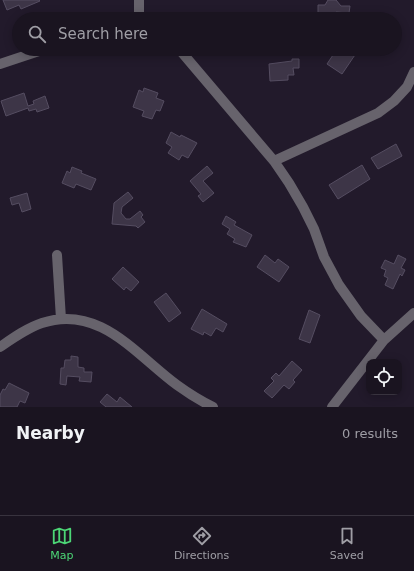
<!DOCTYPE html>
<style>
:root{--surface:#1a1420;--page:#27212d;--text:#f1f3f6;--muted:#9f9ea5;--line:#38333e;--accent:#4cd676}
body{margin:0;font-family:"DejaVu Sans",sans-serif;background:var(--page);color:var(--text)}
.controls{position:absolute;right:12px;bottom:12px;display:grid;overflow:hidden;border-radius:8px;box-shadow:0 2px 10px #0003}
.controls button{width:36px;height:36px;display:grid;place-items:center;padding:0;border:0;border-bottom:1px solid var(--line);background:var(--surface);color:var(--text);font:20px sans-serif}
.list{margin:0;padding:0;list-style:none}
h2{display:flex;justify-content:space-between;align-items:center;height:52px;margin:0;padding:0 16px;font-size:17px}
h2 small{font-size:13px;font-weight:400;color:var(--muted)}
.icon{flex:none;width:22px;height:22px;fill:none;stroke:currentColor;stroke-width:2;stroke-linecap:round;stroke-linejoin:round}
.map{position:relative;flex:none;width:414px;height:407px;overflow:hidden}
.search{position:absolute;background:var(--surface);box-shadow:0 2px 10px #0003;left:12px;right:12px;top:12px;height:44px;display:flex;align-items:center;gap:10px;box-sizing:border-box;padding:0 14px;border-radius:22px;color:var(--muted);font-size:15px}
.sheet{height:108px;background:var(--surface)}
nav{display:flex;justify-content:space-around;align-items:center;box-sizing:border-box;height:56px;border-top:1px solid var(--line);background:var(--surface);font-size:11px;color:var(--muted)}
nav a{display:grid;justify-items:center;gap:2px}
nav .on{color:var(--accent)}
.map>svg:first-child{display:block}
</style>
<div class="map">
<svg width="414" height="407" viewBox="0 0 414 407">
<rect width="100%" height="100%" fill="#221a2b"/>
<path fill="#3d3547" stroke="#554d61" d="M3,0H39L40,1L21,9L19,5L7,10Z
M328,0H336L341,6H350L349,13L336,12L333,15L318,14V5H325Z
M337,49H359L342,74L327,64Z
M292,59H299V68H293L294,75H288V80L270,81L269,64L292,61Z
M144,88L158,93L156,98L164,101L160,111L156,110L152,119L142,116L144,111L133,107L139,90L143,92Z
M24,93L28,106L34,104L33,101L45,96L49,108L37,112L36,109L29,111L28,108L6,116L1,101Z
M171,132L180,137L181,135L197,143L188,158L182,155L179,160L168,153L172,147L166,143Z
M396,144L402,156L378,169L371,158Z
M362,165L370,179L338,199L329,185Z
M207,166L213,173L203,181L214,193L203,202L198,196L201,194L190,181Z
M72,167L82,171L81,173L96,179L91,190L76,184L74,188L62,183L67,171L70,173Z
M128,192L133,198L122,207L121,213L126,219H130L140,211L143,215L141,217L145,222L138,228L136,226L112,224L114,203Z
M27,193L31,209L22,212L19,203L12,205L10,198Z
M226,216L236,222L234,225L252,235L246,247L233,242L235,239L227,234L230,229L222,224Z
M265,255L275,263L278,259L289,267L279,282L257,267Z
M398,255L406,259L401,268L405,270L402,276L400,274L393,289L385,285L388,278L384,276L386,270L381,268L385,260L394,264Z
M123,267L139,282L131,291L126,287L124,290L112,279Z
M166,293L181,313L169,322L154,302Z
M202,309L227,324L223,332L216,328L211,336L204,332L203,335L191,329Z
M309,310L320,315L310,343L299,339Z
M71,356L78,357V367L84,368V372H92L91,382L79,381L80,377L67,376L66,385L60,384L61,368H64L65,360H71Z
M292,361L302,370L293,380L295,382L289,389L284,385L272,398L264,391L274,381L271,378L276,373L279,376Z
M9,383L29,393L25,403L20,401L17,407H0V395L3,389L5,390Z
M107,394L117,402L120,397L132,407H106L100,402Z"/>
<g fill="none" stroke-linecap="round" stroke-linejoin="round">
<path stroke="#67636c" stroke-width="10" d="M139,0V19
M179,49L274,161L289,183L303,207L314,229L324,257L339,285L361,316L384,340
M0,64L45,49
M274,161L378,113L394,101L407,87L414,72
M57,255L61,319
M0,347C13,338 27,328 42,323C100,304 136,355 177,385C188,393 201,401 213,407
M332,407L384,340L414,313"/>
</g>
</svg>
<div class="controls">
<button><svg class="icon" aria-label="locate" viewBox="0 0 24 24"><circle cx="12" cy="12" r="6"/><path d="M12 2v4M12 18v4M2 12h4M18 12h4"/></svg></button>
</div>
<div class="search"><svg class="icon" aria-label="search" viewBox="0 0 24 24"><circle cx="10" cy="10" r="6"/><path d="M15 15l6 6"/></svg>Search here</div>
</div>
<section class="sheet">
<h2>Nearby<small>0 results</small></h2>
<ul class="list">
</ul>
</section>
<nav>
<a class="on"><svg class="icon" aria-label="map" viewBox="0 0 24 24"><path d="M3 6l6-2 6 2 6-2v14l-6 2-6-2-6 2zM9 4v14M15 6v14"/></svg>Map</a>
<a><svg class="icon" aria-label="directions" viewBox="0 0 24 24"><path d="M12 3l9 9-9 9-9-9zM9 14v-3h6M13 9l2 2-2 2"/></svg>Directions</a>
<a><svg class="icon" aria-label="saved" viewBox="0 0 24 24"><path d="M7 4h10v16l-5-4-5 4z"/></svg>Saved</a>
</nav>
